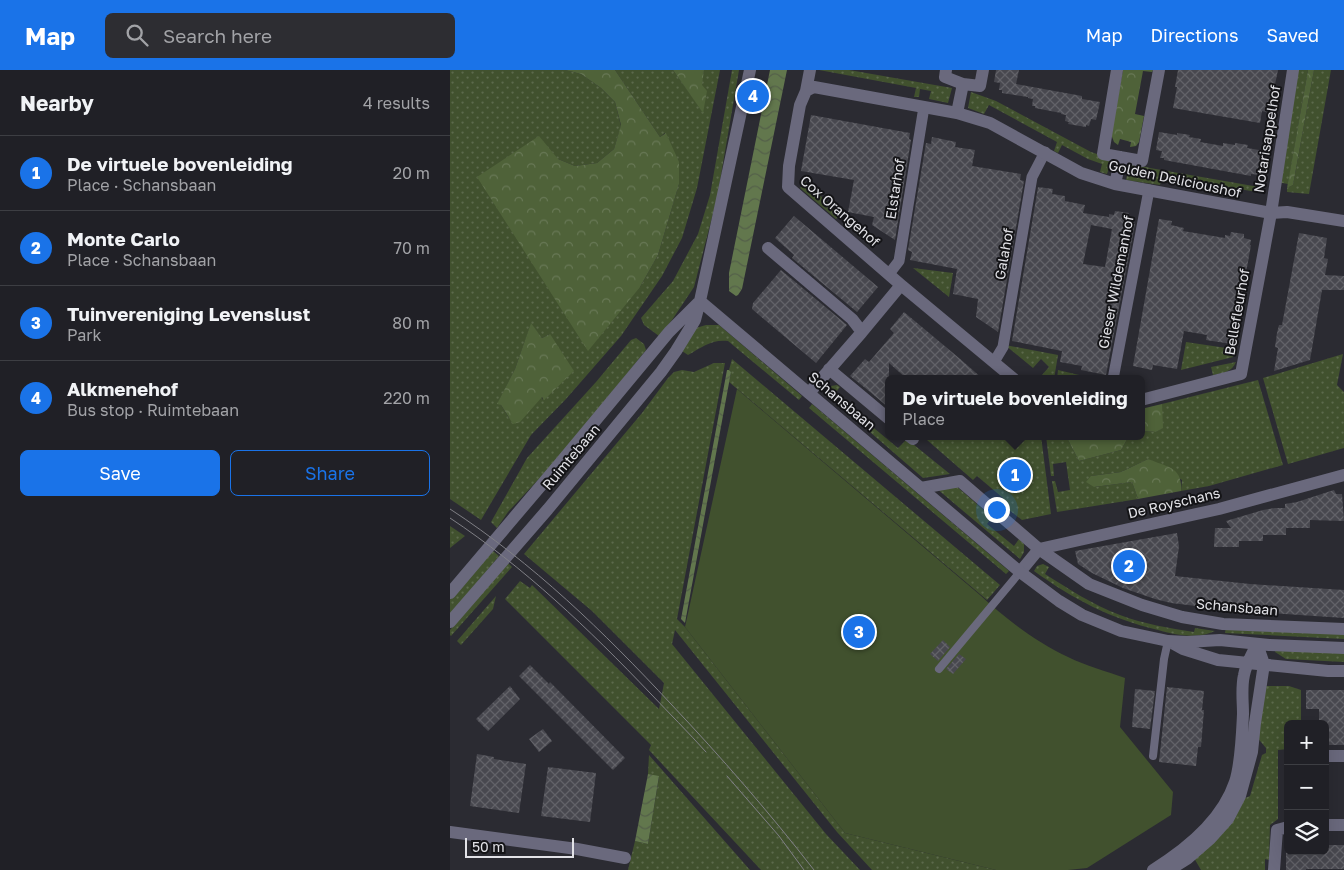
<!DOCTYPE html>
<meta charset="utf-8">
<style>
:root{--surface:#202026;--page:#2d2d32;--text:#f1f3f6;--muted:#a2a3a7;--line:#3d3e43;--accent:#1a73e8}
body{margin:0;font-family:"Golos Text",sans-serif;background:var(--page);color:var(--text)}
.controls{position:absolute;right:15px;bottom:15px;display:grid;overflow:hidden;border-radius:8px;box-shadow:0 5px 20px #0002}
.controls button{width:45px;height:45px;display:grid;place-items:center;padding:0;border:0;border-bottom:1px solid var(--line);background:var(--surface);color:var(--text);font:25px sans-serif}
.scale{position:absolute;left:15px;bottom:12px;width:109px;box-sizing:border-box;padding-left:5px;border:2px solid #e2e2e7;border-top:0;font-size:14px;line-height:18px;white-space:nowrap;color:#e2e2e7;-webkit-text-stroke:4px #141417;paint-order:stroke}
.you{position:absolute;left:546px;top:439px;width:18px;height:18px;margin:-12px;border:4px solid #fff;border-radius:50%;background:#1a73e8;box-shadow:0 0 0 8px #1a73e833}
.badge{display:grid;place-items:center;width:32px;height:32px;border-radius:50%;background:var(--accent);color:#fff;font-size:16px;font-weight:700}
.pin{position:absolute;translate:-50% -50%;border:2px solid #fff;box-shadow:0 1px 5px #0006}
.popup{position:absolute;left:435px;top:305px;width:260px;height:65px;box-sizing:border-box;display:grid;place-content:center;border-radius:8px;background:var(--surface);filter:drop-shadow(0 1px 4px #0005);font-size:16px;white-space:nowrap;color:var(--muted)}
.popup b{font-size:19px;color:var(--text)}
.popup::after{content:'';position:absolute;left:50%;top:100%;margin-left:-10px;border:10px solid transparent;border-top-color:var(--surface)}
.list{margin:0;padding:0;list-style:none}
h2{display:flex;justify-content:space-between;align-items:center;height:65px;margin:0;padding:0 20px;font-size:21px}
h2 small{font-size:16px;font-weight:400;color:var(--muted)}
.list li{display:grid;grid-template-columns:32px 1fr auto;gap:15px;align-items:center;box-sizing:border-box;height:75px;padding:0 20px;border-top:1px solid var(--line)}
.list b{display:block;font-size:19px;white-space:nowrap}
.list p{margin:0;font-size:16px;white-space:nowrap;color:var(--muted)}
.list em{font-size:16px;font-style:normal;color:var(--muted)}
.actions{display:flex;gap:10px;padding:15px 20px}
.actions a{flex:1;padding:11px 0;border:1px solid var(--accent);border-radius:8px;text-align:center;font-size:18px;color:var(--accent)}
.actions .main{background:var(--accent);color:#fff}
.icon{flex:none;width:28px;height:28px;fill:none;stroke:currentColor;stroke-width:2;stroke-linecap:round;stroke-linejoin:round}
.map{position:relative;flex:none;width:894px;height:800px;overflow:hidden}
header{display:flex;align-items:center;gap:30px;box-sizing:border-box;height:70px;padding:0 25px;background:var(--accent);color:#fff}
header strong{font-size:24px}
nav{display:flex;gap:28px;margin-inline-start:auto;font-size:18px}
.search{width:350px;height:45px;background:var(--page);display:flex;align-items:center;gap:12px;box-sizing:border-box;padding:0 18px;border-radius:8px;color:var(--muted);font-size:19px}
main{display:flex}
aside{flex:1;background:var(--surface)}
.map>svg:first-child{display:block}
</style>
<header>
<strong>Map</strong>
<div class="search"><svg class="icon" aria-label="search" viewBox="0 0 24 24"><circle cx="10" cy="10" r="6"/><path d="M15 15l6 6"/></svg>Search here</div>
<nav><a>Map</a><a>Directions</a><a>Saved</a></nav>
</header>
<main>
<aside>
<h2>Nearby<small>4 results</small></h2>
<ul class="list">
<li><span class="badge">1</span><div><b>De virtuele bovenleiding</b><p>Place · Schansbaan</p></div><em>20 m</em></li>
<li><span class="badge">2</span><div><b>Monte Carlo</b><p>Place · Schansbaan</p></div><em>70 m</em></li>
<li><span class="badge">3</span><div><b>Tuinvereniging Levenslust</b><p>Park</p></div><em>80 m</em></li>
<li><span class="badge">4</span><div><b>Alkmenehof</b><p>Bus stop · Ruimtebaan</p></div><em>220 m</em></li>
</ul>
<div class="actions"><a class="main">Save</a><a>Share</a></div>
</aside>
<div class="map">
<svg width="894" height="800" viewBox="0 0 894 800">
<defs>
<pattern id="grass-dots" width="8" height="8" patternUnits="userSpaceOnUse" patternTransform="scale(1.25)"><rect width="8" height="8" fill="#41512e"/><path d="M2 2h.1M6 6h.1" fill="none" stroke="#5c6a4c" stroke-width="1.8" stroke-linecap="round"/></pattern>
<pattern id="forest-crowns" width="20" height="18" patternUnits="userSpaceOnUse" patternTransform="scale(1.25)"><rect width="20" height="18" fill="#4f6239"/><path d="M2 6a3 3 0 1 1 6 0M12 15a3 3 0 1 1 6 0" fill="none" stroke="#687856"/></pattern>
<pattern id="water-waves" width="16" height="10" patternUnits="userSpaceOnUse" patternTransform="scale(1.25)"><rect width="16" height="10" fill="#62774d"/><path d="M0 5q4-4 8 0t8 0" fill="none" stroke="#546049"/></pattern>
<pattern id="building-cross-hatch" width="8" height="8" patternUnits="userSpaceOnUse" patternTransform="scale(1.25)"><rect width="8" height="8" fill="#48484f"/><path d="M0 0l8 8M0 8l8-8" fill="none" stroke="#626268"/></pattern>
</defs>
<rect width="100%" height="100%" fill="#2b2b32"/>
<path fill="url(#grass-dots)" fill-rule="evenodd" d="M0,0H115L131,4L151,18L165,32L171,56L164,79L147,93L125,96L108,89L190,217L208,185L229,114L215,63L210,67L165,0H223L253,42L251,15L254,0H270L247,118L232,168L212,206L171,266L116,329L81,365L31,450L0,429ZM81,254L92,268L100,264L93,330L92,327L59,348L51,335L48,333L65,299Z
M282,0H289L267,128L244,217L222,250L209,266L194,255L191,248L223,211L248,164L260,125Z
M369,0H399L502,18L498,33L479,29L481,21L470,19L469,27H464L466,18Z
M848,0H858L838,114L827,112Z
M864,0H881L859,124L837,122V118L843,115Z
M521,22L546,31L641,82L662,89L657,104L650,102L652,94L638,89L612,75L608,83L604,81L607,72L539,35L534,44L518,38Z
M680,93L700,98L809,117L807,122L712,106L710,115L676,110Z
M355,112L391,144L386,149L350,118Z
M463,198L503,203L499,227Z
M256,255H269L352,326L349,330L278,271C262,269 252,277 238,285L232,281L246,258Z
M186,268L194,274L196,280L115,381L58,442L47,458L41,452L77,388L146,312L181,270Z
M736,272L783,279V287L731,300Z
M555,275L608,285L604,309H595L591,306L599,297L591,289L583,298Z
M893,284L887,315L894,322V378L838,394L813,308Z
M282,289L550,515L537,530L279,312L281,302L279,300Z
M786,292C782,302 773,303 763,305L761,297Z
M264,293H275L227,549L235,557L395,763L546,800H422L387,762L225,560L222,574L376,764L410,800H311L199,680L201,675L55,529L70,511L80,518L82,515L209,639L214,613L142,541L74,484L192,343L218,308L224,302L232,300L244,302Z
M608,300L646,309H607Z
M808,310L833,395L759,416L731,421L732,410L698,389L671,402L641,406L644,417L682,412L688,429L607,442L602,411H605L608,422L620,420L616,392L603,394L604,406H601L596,366H616L629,391L671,380L679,366H691V361L706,362L712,358V334Z
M387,315L390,317L384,325L448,378L455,371L458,370L500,404L473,408L375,323L381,316Z
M362,334L559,501L556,504L359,338Z
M514,366H591L601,444L572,450L550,433L553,428L527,406L523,410L477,370Z
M506,416L542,447L537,454L564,476L569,469L574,474V482L570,489L486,418Z
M0,456L15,466L0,478Z
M42,480L49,486L0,545V529Z
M57,492L62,497L1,566L0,565V560Z
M593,494L599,497L595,504C619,519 643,535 670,545C694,554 719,558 744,562L745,558L765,561C760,563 755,565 750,565C736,567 722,564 708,560C661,549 623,529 584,501L587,496Z
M46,526L43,539L11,575L7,571Z
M776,556L894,563V569L775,563Z
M826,579L894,580V592L836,589L825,582Z
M814,616H839L851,620V654H838V679L828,680V749L820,755L819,790L815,789V800H751L744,788L793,729L800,726L812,685L816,683V678L806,666Z
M199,685L300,800H178L185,771L198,774L209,707L198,704Z"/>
<path fill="url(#forest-crowns)" d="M115,0H165L210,67L216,63L229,92V114L208,185L190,217L138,281L27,107L89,66L108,89L125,96L147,93L164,79L171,55L165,32L151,18L131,4Z
M223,0H254L252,15L257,21L253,43Z
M673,0H703L702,2L693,1L685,44L694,46L689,72L686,76L680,77L681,72L670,69L668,75L664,72L661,64Z
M858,0H864L843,115L837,118Z
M81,253L92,268L100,264L124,301L94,330L92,327L70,352L63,354L51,335L47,334L65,299Z
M712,334L713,358L706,362L691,361V339Z
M616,366H679L671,380L629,391Z
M698,389C717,397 733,397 731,421L688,429L682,412L644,417L636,412L641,406L671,402Z"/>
<path fill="#41512e" d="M287,319L530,525C556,549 586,572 618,587C636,596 656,601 675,608L670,657L723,722L721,745L637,798L618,800H546L395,763L235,557Z"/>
<path fill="url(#water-waves)" d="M320,0H337L292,219L288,225L286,226L279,221V203Z
M277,300H279L281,302L235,553L231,549Z
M198,704L209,706L198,774L185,771Z"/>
<path fill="url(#building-cross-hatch)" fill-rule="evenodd" d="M546,0H569L566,14L632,26V29L650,32L646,50L641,49L639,56L636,55V57L618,54L619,52L615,51L616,45L611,44V43L585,38V36H582L583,29L578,28V27L552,23V20H549L550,13L544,12Z
M728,0H828L819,43L812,41L810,53L723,38L727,17H725Z
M361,45L460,63L459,69L461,70L445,170L422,155L424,147L398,142L404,110L351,101Z
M709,62L727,65V63L740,65L739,67L751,69L750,72L773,76V73L785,75V73L798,75L797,78L815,81L811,105L801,104V106L714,90V88H710L712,81L706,80Z
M482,67L506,72L505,77L525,80L522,96L571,104L570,110L574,111L548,262L526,247L528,229L503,224L507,199L460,190L462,182L458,180L476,73L481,74Z
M588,117L603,119L602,124L615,126V131L635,135L633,143L659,147V144L664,145L665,141L679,143L678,147L685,149L684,154H685L656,305L631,300L632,296L610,292L612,281L562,271ZM641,155L662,159L655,197L633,194Z
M344,146L428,217L407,242L342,188L344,185L325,168Z
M709,149L722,151L721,155L734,158L733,161L775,168V165L780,166L781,162L794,164V168L801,170L800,175H801L798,192L784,270L783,269L782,274L756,270L757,265L734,261L727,299L703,295L702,300L683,296Z
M849,163L877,168L874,188L878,189L875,205L894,206V220H872L860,290L824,301L828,278L825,277L827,263L829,255H832Z
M331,200L397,255L366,293L302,239L303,233Z
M454,242L509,288L533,309H457L439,293V338L419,321L400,306L415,289L419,292L444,263L440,259Z
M884,420L886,424H892L894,451L860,450V458H836V465H813V471H789V477H764L765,458H781L776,451L813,440L825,438H835V434L847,432Z
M727,463L729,476L725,506L800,514L894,520V548L788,541L721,533L705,529L673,518L642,503L628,494L625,481Z
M493,570L500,577L488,591L480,584Z
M509,584L516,589L503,604L496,599Z
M80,595L99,614L100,612L175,688L163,700L69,606Z
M60,616L70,629L38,661L26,649Z
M717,617L754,621L752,640H754L751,677H748L746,696L709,692Z
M685,619L705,621L700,659L682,657Z
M856,620H894V675H875V654H869V639H856Z
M93,659L102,671L89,682L79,669Z
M27,684L44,687V689L76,694L69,743L20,736Z
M98,697L146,703L140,752L91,746Z
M875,775H894V799H856V800H836V781H875Z"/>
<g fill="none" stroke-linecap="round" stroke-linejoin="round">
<path stroke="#6a697d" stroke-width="8" d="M489,599L570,502
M703,686L714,589L718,571"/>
<path stroke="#6a697d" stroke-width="11" d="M439,204L449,191L474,37
M544,292L553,277L582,107L595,82
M663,309L699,120"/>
<path stroke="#6a697d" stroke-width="12" d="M360,0L356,21L350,35L339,96L338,117L451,215L564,309
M496,0L495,7L513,14L530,16L533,0
M667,0L653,84L692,91L709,0
M356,21L364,17L507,43L540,53L631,103L665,114L821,143L837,142L894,151
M507,43L513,14
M665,114L671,87
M318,178L402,249L412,262
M379,299L439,349
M359,323L412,262L451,215
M691,330L791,304L821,143L843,0
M459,366L463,369
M471,418L510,411L589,479L639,514L692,535L732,547L773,554L894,559
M570,502L589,479L769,439L894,405
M875,686H894
M875,755H894
M0,762L127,779L175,788
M824,800L827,760L838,757"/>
<path stroke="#6a697d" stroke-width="12" d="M250,231L570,502L609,531L632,545L671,561L718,571L737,572L770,570L819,575L894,578
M0,523L111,392L219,262L248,233
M0,552L98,439L211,302L226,281L245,250L250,231L300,0
M724,574L733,579L768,590L878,601H894
M703,800C737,779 772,751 785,712C791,694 792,664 793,644C793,631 791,618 794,605C796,594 802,584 807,574
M719,800L737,789L760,769L778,749L790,726L802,682L805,653L814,594L807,574"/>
<path stroke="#7f7f85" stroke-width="1" d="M0,439C83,493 154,562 221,634C271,687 319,742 364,800
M0,448C74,497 139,559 201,624C219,643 238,662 256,682
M277,706L329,766L354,800"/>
</g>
<g text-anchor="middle" stroke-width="4" stroke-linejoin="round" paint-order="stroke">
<g font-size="14" fill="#e2e2e7" stroke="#141417">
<text transform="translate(817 69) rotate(-81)" y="5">Notarisappelhof</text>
<text transform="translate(725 109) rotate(12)" y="5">Golden Delicioushof</text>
<text transform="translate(445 119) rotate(-81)" y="5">Elstarhof</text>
<text transform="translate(390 141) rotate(41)" y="5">Cox Orangehof</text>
<text transform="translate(554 184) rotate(-80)" y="5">Galahof</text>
<text transform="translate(666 212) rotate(-79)" y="5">Gieser Wildemanhof</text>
<text transform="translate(787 242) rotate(-80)" y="5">Bellefleurhof</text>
<text transform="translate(392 331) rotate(40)" y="5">Schansbaan</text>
<text transform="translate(121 387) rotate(-50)" y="5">Ruimtebaan</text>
<text transform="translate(724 433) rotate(-13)" y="5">De Royschans</text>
<text transform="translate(787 537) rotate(5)" y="5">Schansbaan</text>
</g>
</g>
</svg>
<div class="controls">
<button>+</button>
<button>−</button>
<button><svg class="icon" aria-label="layers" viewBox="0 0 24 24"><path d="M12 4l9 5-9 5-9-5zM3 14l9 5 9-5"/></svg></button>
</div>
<div class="scale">50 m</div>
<div class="you"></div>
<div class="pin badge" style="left:565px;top:405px">1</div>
<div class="popup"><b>De virtuele bovenleiding</b>Place</div>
<div class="pin badge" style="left:679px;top:496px">2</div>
<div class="pin badge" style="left:409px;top:562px">3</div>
<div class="pin badge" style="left:303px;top:26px">4</div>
</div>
</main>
